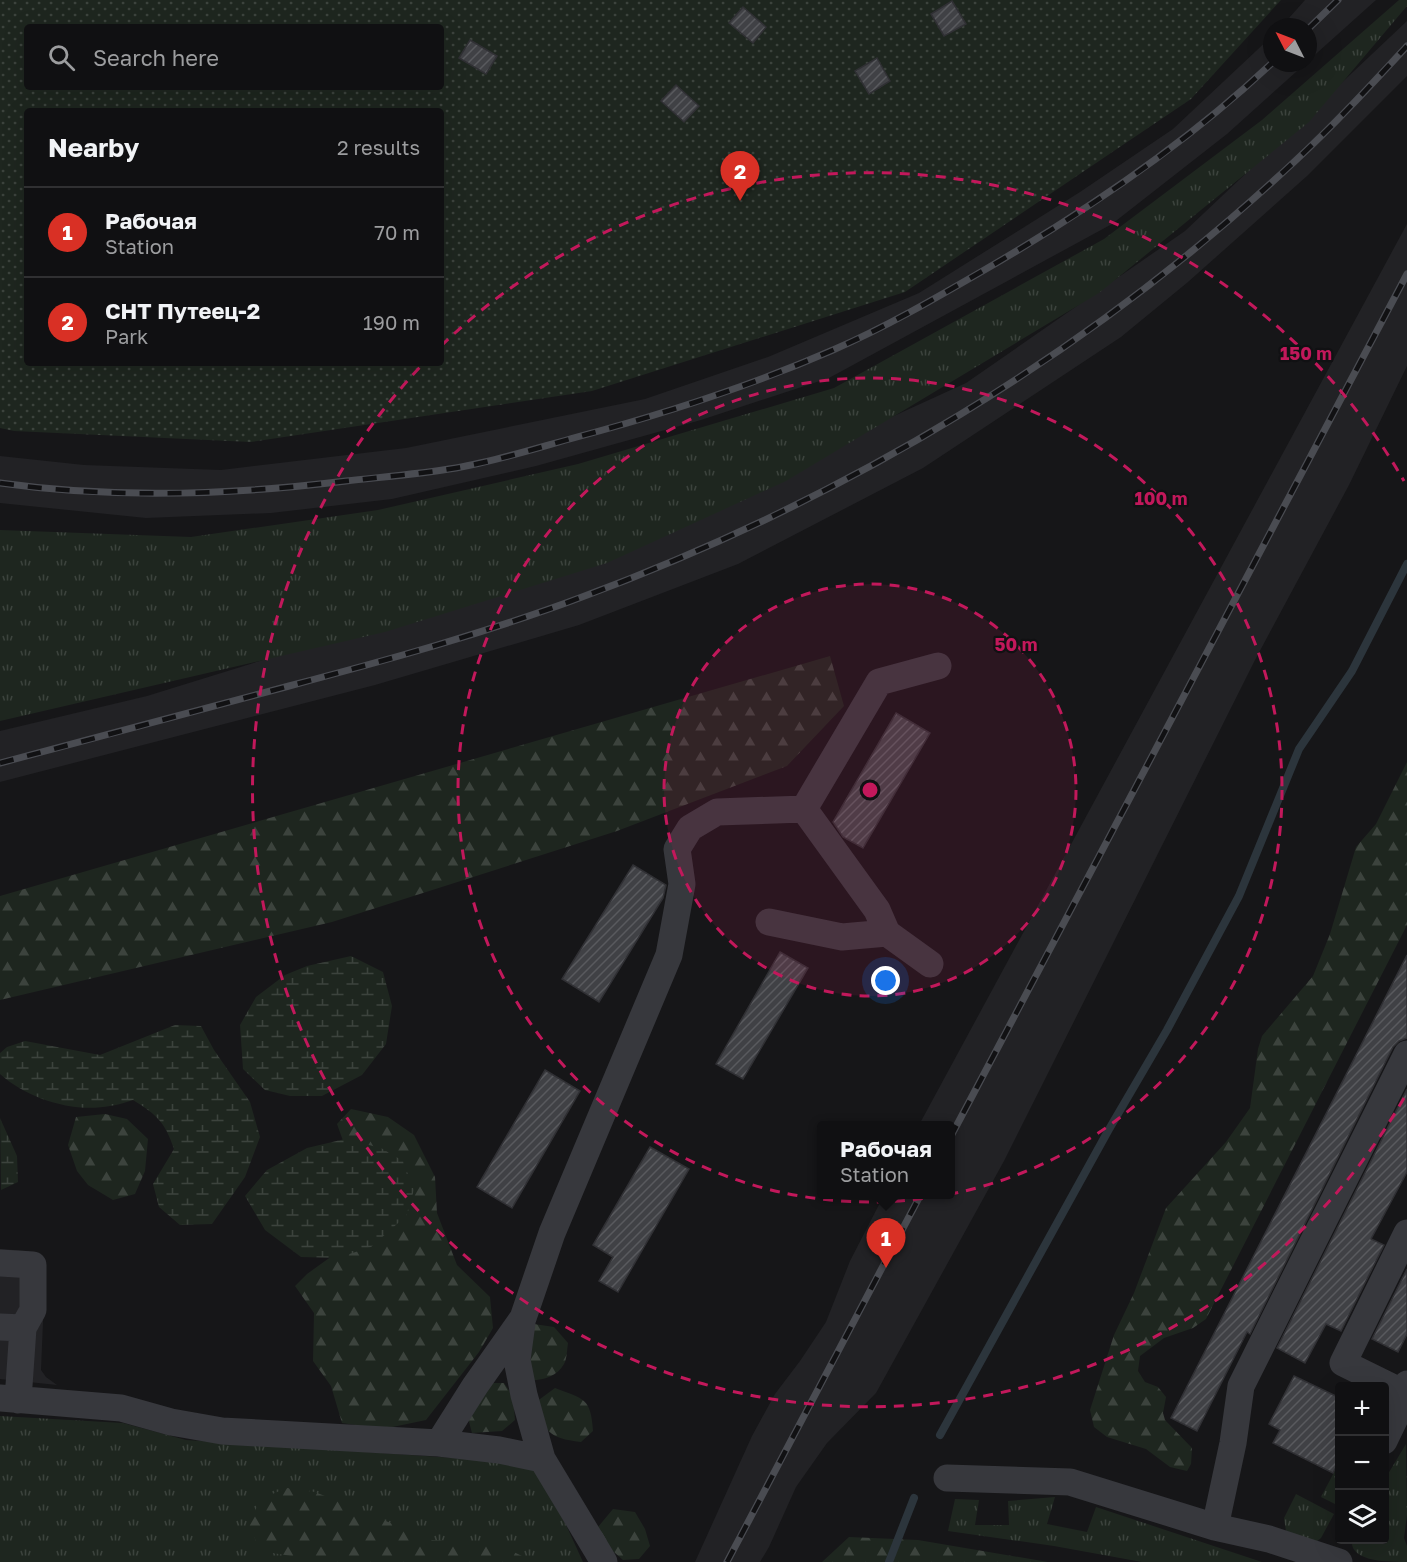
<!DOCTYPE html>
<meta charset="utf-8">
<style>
:root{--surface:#101012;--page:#1e1e20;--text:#f1f3f6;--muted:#9c9d9f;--line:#303032;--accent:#d93025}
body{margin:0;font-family:"Golos Text",sans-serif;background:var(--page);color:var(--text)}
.controls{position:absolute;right:18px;bottom:18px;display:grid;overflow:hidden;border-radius:6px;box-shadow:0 6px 24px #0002}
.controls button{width:54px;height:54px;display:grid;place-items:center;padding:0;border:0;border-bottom:2px solid var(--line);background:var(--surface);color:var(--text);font:30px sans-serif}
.compass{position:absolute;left:1263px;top:18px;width:54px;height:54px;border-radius:50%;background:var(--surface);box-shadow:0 6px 24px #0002;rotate:312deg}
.you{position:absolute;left:886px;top:981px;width:21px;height:21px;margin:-15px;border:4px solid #fff;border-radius:50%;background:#1a73e8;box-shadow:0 0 0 9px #1a73e833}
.badge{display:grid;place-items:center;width:39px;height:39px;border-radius:50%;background:var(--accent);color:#fff;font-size:20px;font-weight:700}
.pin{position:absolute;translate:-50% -50px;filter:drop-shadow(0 2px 3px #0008)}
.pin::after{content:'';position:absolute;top:32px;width:21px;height:18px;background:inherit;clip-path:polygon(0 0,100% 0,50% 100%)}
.popup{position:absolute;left:817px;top:1121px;width:138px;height:78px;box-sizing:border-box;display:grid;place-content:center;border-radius:6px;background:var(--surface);filter:drop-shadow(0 2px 4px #0005);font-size:20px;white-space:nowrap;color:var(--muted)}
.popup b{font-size:22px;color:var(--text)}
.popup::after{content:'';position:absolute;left:50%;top:100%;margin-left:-12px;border:12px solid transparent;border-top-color:var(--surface)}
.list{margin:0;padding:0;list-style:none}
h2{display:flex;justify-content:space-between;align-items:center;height:78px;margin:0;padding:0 24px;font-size:26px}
h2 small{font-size:20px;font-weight:400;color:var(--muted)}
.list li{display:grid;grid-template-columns:39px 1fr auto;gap:18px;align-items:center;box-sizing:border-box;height:90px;padding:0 24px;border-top:2px solid var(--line)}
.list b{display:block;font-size:22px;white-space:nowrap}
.list p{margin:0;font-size:20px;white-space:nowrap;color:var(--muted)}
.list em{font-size:20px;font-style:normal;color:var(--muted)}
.icon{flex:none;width:33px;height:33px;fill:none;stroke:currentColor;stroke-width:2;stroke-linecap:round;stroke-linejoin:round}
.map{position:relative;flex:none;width:1407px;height:1562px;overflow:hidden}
.search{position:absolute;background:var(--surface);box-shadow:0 6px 24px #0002;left:24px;top:24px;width:420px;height:66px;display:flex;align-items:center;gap:15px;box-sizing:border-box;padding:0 21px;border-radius:6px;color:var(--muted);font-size:22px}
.panel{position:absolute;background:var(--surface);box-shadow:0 6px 24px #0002;left:24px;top:108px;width:420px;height:258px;border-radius:6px}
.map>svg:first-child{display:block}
</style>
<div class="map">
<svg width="1407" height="1562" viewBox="0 0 1407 1562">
<defs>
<pattern id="grass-tufts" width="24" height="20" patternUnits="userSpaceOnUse" patternTransform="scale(1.5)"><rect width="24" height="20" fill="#1e261f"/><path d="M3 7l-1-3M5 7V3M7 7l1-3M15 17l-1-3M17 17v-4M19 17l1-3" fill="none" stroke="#3c433d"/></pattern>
<pattern id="forest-firs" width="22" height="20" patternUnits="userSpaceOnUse" patternTransform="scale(1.5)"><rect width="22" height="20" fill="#1e261f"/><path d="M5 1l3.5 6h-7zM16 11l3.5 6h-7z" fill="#3c433d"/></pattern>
<pattern id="wetland-marsh" width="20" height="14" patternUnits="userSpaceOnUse" patternTransform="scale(1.5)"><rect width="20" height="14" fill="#1e261f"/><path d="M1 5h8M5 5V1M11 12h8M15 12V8" fill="none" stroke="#3c433d"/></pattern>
<pattern id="garden-dots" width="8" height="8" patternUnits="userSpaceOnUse" patternTransform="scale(1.5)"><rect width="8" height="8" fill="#1e261f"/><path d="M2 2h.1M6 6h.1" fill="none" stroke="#3c433d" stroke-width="1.8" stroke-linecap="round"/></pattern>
<pattern id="building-hatch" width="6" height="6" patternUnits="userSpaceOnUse" patternTransform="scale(1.5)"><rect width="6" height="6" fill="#404145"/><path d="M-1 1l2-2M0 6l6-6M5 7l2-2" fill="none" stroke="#595a5e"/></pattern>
</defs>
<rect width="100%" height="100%" fill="#161618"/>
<path fill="#222225" d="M1305,0H1376L1308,61V27H1281Z
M1407,21V76L1307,176L1188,282L1121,337L923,468L738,564L579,625L375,685L0,782V731L147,696L563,567L966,383L1185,231Z
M1272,36V63H1306L1227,134L1112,224L829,378L701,420L536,466L392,499L271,513L146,518L0,503V456L84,465L221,470L406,448L645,399L768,357L919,293L1080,192L1173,129Z
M1407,224V366L1349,485L1255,660L1004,1161L876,1393L827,1443L796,1487L769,1547L760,1562H695L752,1436L775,1394L800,1361L826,1322L850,1261L884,1195L950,1194V1126L919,1125Z
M0,1249L28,1251L35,1256L45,1274L41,1370L46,1377L57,1385L0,1379Z"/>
<path fill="url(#grass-tufts)" d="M1399,0H1407V6L1309,122L1099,293L786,481L607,563L385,632L0,721V530L191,537L378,510L578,464L834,388L1104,239L1262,120Z
M0,1416L123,1423L186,1440L515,1462L537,1471L551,1492L583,1562H0Z
M1406,1444L1407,1515L1404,1538L1407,1546V1562C1388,1562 1349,1562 1352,1540H1384L1385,1479Z
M1339,1463V1506L1321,1497Z
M1296,1494L1334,1514L1321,1538L1316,1542L1286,1531L1284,1518Z
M1055,1497L1047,1524L1087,1532L1096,1507L1262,1562H1142L1054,1546L948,1531L955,1499L979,1500L975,1525H1009L1008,1501Z"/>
<path fill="url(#forest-firs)" d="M830,656L844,706L787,766L617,831L332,922L0,1000V896Z
M1407,762V925L1206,1319L1193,1328L1164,1338L1140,1356L1138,1371L1145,1382L1158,1387L1166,1397L1163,1413L1165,1420L1192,1448L1191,1464L1187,1471L1170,1467L1146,1449L1107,1437L1094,1427L1090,1410L1114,1335L1134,1293L1166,1208L1226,1142L1250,1108L1258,1049L1262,1036L1313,976L1330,934L1356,847L1376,824Z
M351,1109L388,1117L414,1135L435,1177L437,1213L457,1265L490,1297L493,1328L479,1352L426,1420L383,1429L342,1423L331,1386L313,1361L314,1313L295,1286L307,1274L350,1243L346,1149L337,1124Z
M105,1114L127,1119L148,1139L145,1171L135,1194L113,1200L88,1185L77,1171L68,1145L76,1117Z
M534,1324L554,1327L568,1343C567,1349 567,1359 564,1364C557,1377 541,1381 528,1380Z
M491,1383H504L513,1396L515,1420L502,1431L472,1433L468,1418Z
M555,1388C584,1399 591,1398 593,1431L581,1442C548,1438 545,1432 536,1402Z
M287,1488L315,1492L432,1540L495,1543L522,1556L524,1562H329L260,1551L249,1525L260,1499Z
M613,1509L635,1512L645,1529L650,1546L639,1559L623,1560L606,1545L598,1527Z
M849,1537L918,1540L1048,1562H822Z"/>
<path fill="url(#wetland-marsh)" d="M351,956L383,972L392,1006L386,1044L362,1075L322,1096H290L265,1090L243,1069L240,1025L256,997L285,975L307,966Z
M175,1025L201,1026L214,1050L250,1102L260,1137L245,1177L212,1224L180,1225L159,1207L153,1184L174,1149C165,1122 157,1115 133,1100C126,1102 118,1105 110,1106C73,1113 28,1099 0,1074V1053L7,1047L25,1041L100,1055Z
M0,1118L17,1156L18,1182L1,1190Z
M345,1139L381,1148L403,1161L414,1190L406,1216L371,1247L337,1258L301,1257L265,1230L245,1196L267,1170L307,1148Z"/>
<path fill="url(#garden-dots)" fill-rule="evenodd" d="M0,0H1281L1191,99L905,292L592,391L251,442L14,431L0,428ZM27,27H441V87H27ZM27,111H441V363H27Z"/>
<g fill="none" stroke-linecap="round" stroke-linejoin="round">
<path stroke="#2c353c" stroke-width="8" d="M940,1435L1108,1131L1167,1030L1239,896L1299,749L1352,671L1407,564
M889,1562L914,1498"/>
</g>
<path fill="url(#building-hatch)" stroke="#303034" stroke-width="1.5" d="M952,1L966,24L944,36L931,14Z
M743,7L766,27L753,43L729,23Z
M470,40L497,56L486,74L459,58Z
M877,58L890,81L869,94L855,71Z
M676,85L699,106L684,122L661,101Z
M896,713L930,733L863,848L843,837L833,822Z
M633,865L666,885L663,898L599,1002L562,979Z
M780,952L808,968L743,1079L716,1064Z
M1407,955V1038L1399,1041L1393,1047L1250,1334L1247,1332L1197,1431L1171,1418Z
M545,1070L580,1091L512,1208L477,1187Z
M1407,1089V1172L1371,1239L1384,1245L1341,1331L1326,1324L1305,1363L1277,1348Z
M650,1147L689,1169L618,1292L599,1281L613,1257L593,1245Z
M1407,1269V1334L1398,1352L1372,1339Z
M1294,1376L1340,1398V1459L1333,1473L1273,1443L1280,1430L1269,1424Z"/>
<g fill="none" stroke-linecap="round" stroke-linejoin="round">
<path stroke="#37383d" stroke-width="27" d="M804,809L879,682L938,666
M769,922L842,937L887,933
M0,1263L33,1265V1310L23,1328
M522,1323L517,1360L524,1395L542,1459L604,1562
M0,1327L23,1328L18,1400
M1404,1393L1343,1363L1407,1233
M0,1398L121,1408L171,1422L222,1431L439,1443L499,1450L542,1459
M1384,1441L1397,1414L1407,1384
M439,1443L475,1386L523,1318L552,1233L669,955L682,884L677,849L690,828L717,812L804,809L877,910L887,933L930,964
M947,1478L1070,1482L1215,1527L1269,1539L1339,1562
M1215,1527L1233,1443L1241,1386L1407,1054"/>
<defs>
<path id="rail" d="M1308,29L1338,0
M0,483C114,499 231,495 346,481C382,477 420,474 456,468C497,461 537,448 577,437C664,414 750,386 833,350C886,327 936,298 986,269C1088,210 1186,144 1272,63
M0,763C96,738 192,712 289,686C387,660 486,633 582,597C844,500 1090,353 1294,162C1334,125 1370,86 1407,46
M950,1138L1407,274
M727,1562L921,1194"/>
</defs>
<use href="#rail" stroke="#4a4c52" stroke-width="7"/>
<use href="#rail" stroke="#111113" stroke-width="4.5" stroke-dasharray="14" stroke-linecap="butt"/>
</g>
<circle cx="870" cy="790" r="206" fill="#c2185b" fill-opacity=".12"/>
<g fill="none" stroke="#c2185b" stroke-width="3" stroke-dasharray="10 8">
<circle cx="870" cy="790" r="206"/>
<circle cx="870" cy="790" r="412"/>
<path d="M1404 1098A617 617 0 1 1 422 365M441 346A617 617 0 0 1 1404 481"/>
</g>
<circle cx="870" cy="790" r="9" fill="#c2185b" stroke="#111113" stroke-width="3"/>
<g font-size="18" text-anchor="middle" font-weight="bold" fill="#c2185b" stroke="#111113" stroke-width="4.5" stroke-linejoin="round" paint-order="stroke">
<text x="1306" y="360">150 m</text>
<text x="1161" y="505">100 m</text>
<text x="1016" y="651">50 m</text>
</g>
</svg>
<div class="controls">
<button>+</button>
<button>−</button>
<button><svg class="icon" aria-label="layers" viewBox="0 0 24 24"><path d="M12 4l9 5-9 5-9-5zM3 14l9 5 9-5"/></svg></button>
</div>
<svg class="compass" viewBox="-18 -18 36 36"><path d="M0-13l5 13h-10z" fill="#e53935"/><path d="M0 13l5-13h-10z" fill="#9c9d9f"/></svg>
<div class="you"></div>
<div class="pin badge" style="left:886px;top:1268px">1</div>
<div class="popup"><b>Рабочая</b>Station</div>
<div class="pin badge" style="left:740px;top:201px">2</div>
<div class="search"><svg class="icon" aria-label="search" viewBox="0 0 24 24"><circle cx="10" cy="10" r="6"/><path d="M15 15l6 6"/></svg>Search here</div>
<section class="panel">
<h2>Nearby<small>2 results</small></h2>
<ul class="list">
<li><span class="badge">1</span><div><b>Рабочая</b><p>Station</p></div><em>70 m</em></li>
<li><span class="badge">2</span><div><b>СНТ Путеец-2</b><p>Park</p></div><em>190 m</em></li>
</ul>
</section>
</div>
